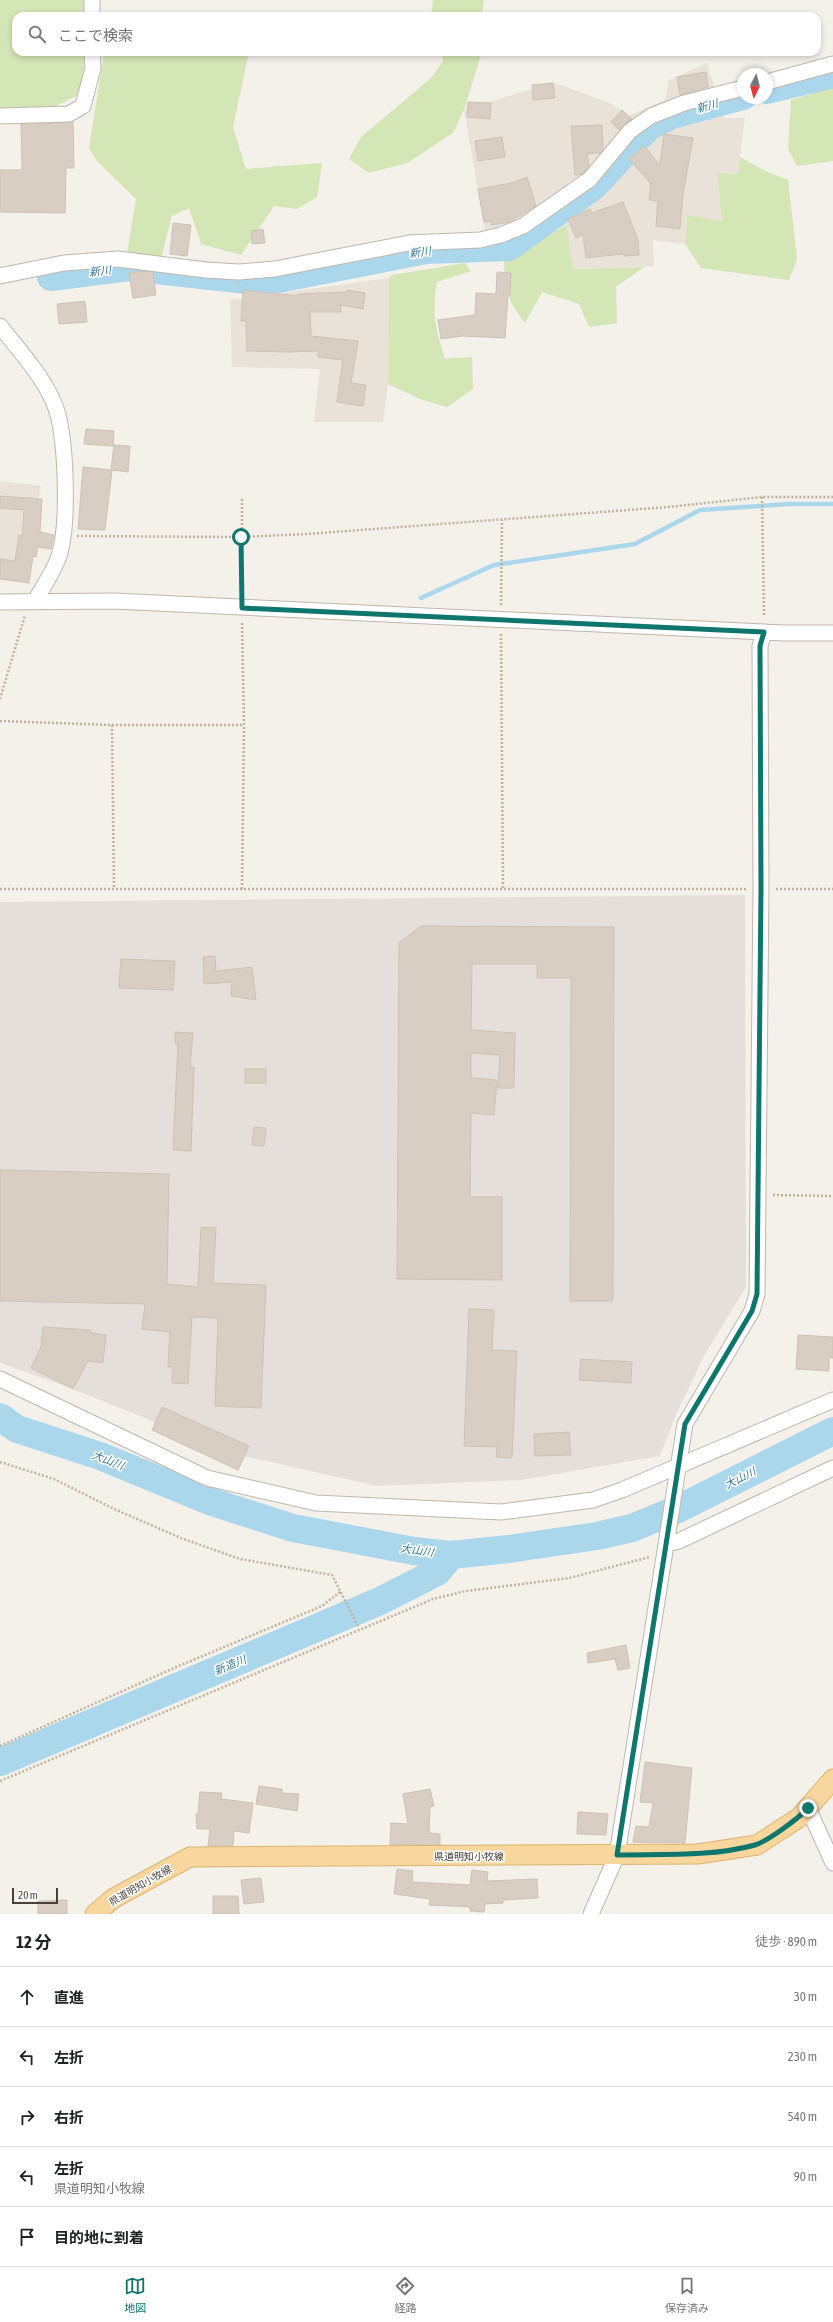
<!DOCTYPE html>
<html lang="ja">
<meta charset="utf-8">
<style>
:root{--surface:#fff;--page:#f2f2f2;--text:#202124;--muted:#757577;--line:#e0e0e0;--accent:#0f766e}
body{margin:0;font-family:"Asap Condensed","Noto Sans JP",sans-serif;background:var(--page);color:var(--text)}
.compass{position:absolute;left:737px;top:68px;width:36px;height:36px;border-radius:50%;background:var(--surface);box-shadow:0 2px 6px #0003;rotate:186deg}
.scale{position:absolute;left:12px;bottom:10px;width:46px;box-sizing:border-box;padding-left:4px;border:2px solid #484139;border-top:0;font-size:11px;line-height:14px;white-space:nowrap;color:#484139;-webkit-text-stroke:3px #fff;paint-order:stroke}
.stop{position:absolute;width:12px;height:12px;margin:-9px;border:3px solid #0f766e;border-radius:50%;background:#fff}
.stop.end{background:#0f766e;border-color:#fff;box-shadow:0 1px 4px #0008}
.list{margin:0;padding:0;list-style:none}
h2{display:flex;justify-content:space-between;align-items:center;height:52px;margin:0;padding:0 16px;font-size:17px}
h2 small{font-size:13px;font-weight:400;color:var(--muted)}
.list li{display:grid;grid-template-columns:26px 1fr auto;gap:12px;align-items:center;box-sizing:border-box;height:60px;padding:0 16px;border-top:1px solid var(--line)}
.list b{display:block;font-size:15px;white-space:nowrap}
.list p{margin:0;font-size:13px;white-space:nowrap;color:var(--muted)}
.list em{font-size:13px;font-style:normal;color:var(--muted)}
.icon{flex:none;width:22px;height:22px;fill:none;stroke:currentColor;stroke-width:2;stroke-linecap:round;stroke-linejoin:round}
.map{position:relative;flex:none;width:833px;height:1914px;overflow:hidden}
.search{position:absolute;background:var(--surface);box-shadow:0 2px 6px #0003;left:12px;right:12px;top:12px;height:44px;display:flex;align-items:center;gap:10px;box-sizing:border-box;padding:0 14px;border-radius:12px;color:var(--muted);font-size:15px}
.sheet{height:352px;background:var(--surface)}
nav{display:flex;justify-content:space-around;align-items:center;box-sizing:border-box;height:56px;border-top:1px solid var(--line);background:var(--surface);font-size:11px;color:var(--muted)}
nav a{display:grid;justify-items:center;gap:2px}
nav .on{color:var(--accent)}
.map>svg:first-child{display:block}
</style>
<div class="map">
<svg width="833" height="1914" viewBox="0 0 833 1914">
<rect width="100%" height="100%" fill="#f4f0ea"/>
<path fill="#e8e2d9" d="M707,63L724,118H745L738,174L717,172L722,221L687,215L685,244L653,240L654,266L573,269L561,199L519,221L485,231L464,110L553,82L612,104L628,116L665,100L669,80Z
M389,278L388,384L383,422H314L320,369L232,367L230,300Z
M0,481L41,486L22,574L0,575Z"/>
<path fill="#e4dfdb" d="M745,895L746,1287L705,1354L675,1417L660,1456L521,1480L377,1486L235,1454L60,1384L0,1363V902Z"/>
<path fill="#d4e5b6" d="M0,0H86V16H16V52H85L82,93L52,108L0,110Z
M433,0H484L482,16H431Z
M104,52H249L233,127L246,169L322,163L317,197L297,209L274,206L241,255L201,244L189,208L172,216L160,262L127,253L136,199L97,161L89,148Z
M442,52H482L464,110L453,133L407,163L369,173L349,159L361,137L431,78L443,61Z
M833,87V161L797,166L788,149L791,100Z
M740,157L765,171L788,180L797,259L789,280L701,268L685,244L687,215L722,221L717,172L738,174Z
M566,225L573,269L644,267L616,287L617,323L589,327L579,304L542,292L525,323C507,300 505,291 504,262Z
M465,263L471,271L437,282C431,314 436,328 445,359L472,357L473,389L447,407L420,399L388,384L389,278L392,275Z"/>
<g fill="none" stroke-linecap="round" stroke-linejoin="round">
<path stroke="#abd7ec" stroke-width="4.5" d="M421,598L494,565L635,544L700,510L789,504H833"/>
<path stroke="#abd7ec" stroke-width="28" d="M767,90L833,74
M51,277L129,267L263,282L426,250L509,247L594,186L648,127L672,115L743,96
M0,1417L17,1429L100,1456L212,1502L293,1528L414,1551L451,1555L509,1549L597,1536L632,1528L678,1509L833,1431
M0,1762L380,1601L437,1572L451,1555"/>
</g>
<path fill="#d8cec3" stroke="#cfc2b4" d="M706,72L708,87L680,95L677,77Z
M553,83L555,98L533,100L532,85Z
M468,102L491,103L490,119L467,117Z
M622,110L632,119L619,130L611,122Z
M73,122L74,168H66L65,213L0,212V170H22L21,124Z
M602,125L603,149L600,153L587,154L589,166L582,174L575,175L571,126Z
M664,134L693,138L683,194L680,229L656,226L658,201L649,200L651,184L629,159L644,146L660,165Z
M502,137L505,157L478,161L475,141Z
M527,177L536,206L509,222L491,225V221L484,222L478,189L512,183Z
M623,202L638,240L639,255L624,256L623,254L586,258L583,235L576,238L568,219L590,209L592,213Z
M173,223L191,225L187,256L170,254Z
M263,229L265,243L252,244L251,231Z
M143,271L153,272L156,295L133,298L129,273Z
M497,272L511,273L510,295H508L505,338L463,336L441,339L438,320L475,315L476,293L496,294Z
M243,290L298,296V294L347,292V290L365,293L363,309L341,305V312H310L311,336L358,341L351,383L366,385L363,406L337,402L343,360L318,357V351L288,352L247,351L246,321H241Z
M85,301L87,322L59,324L57,304Z
M86,429L114,431L113,446L84,444Z
M114,445L130,446L128,472L112,470L105,530L78,529L83,467L111,470Z
M0,496L42,499L40,532L54,535L51,549L38,547L36,557L33,556L29,583L0,579V559L15,561L19,535L22,536L24,510L0,508Z
M421,926L614,927L613,1301H570L571,978H537V964H472L471,1030L515,1033L514,1088H498L500,1055L471,1053V1078L497,1080L494,1115L471,1113L470,1197H502V1280L397,1279L399,943Z
M215,956L216,971L252,967L256,1000L231,996L232,982L204,984L203,957Z
M121,959L175,961L173,990L119,988Z
M175,1032L193,1033L190,1067H194L191,1151L173,1150L178,1044H175Z
M245,1069H266V1083H245Z
M254,1127L266,1128L264,1146L252,1145Z
M0,1170L169,1174L167,1284L198,1287L201,1227L216,1228L213,1283L266,1285L261,1408L215,1406L218,1318L192,1317L188,1384L172,1383L173,1367H168L170,1332L142,1329L145,1304L0,1301Z
M469,1309L494,1310L492,1350L517,1351L512,1458L496,1457L497,1447L464,1446Z
M43,1327L91,1330V1333L106,1335L103,1363L88,1361L73,1389L31,1368L41,1347Z
M798,1335L833,1337V1358H829V1371L796,1369Z
M581,1359L632,1362L631,1383L579,1380Z
M162,1407L249,1446L238,1470L152,1430Z
M569,1432L571,1455L535,1456L534,1434Z
M626,1645L630,1668L618,1670L615,1659L588,1663L587,1653Z
M645,1762L692,1768L685,1843L633,1842L636,1826L649,1827L653,1803L640,1802Z
M259,1786L282,1789V1793L299,1794L297,1811L256,1804Z
M430,1789L434,1806L430,1807L429,1833L440,1834V1845H390L391,1823L408,1824L403,1794Z
M200,1792L222,1793L221,1799L253,1803L249,1833L234,1831L233,1846H208L210,1829H197L196,1814H198Z
M578,1812L608,1814L606,1835L577,1834Z
M397,1869L413,1871L412,1882L470,1885L472,1870L488,1872L487,1881L537,1879L538,1898L503,1900V1903L485,1904L484,1912L470,1911V1907L429,1905L430,1899L394,1894Z
M261,1878L264,1902L244,1904L241,1880Z
M213,1896H238L239,1914H213Z
M67,1900V1914H38V1901Z"/>
<g fill="none" stroke-linecap="round" stroke-linejoin="round">
<defs>
<path id="minor" d="M92,0V16
M767,82L833,64
M0,116L69,114L83,106L93,68L92,52
M0,276L64,263L118,259L206,270L239,272L275,269L409,243L480,240L501,235L523,226L590,179L630,131L651,116L684,103L743,88
M0,326C19,350 42,375 54,403C67,433 69,525 59,556C54,571 43,587 35,601
M0,602L114,601L784,633H833
M0,1379L207,1478L316,1503L501,1512L593,1500L622,1490L833,1400
M667,1544L679,1541L833,1468
M808,1808L833,1863
M591,1914L617,1855L685,1424L752,1311L757,1294L761,889L760,646L764,632"/>
<path id="major" d="M95,1914L114,1898L190,1857L698,1854L757,1845L800,1817L833,1779"/>
</defs>
<use href="#minor" stroke="#bfb7ad" stroke-width="17"/>
<use href="#major" stroke="#ddb36f" stroke-width="21"/>
<path stroke="#c0b29f" stroke-width="2.5" stroke-dasharray="2 2" stroke-linecap="butt" d="M762,497L764,617
M77,536L241,537L307,534L668,507L762,497H833
M242,593V498
M501,605L502,520
M501,634L503,889
M0,699L25,615
M0,721L112,725H244
M112,725L114,889
M0,889H747
M242,889L244,725L242,622
M776,889H833
M773,1195L833,1196
M0,1462L54,1479L114,1509L181,1538L240,1559L332,1575L359,1628
M0,1746L174,1668L322,1606L340,1592
M0,1781L433,1599L466,1591L569,1578L650,1557"/>
<use href="#minor" stroke="#fff" stroke-width="15"/>
<use href="#major" stroke="#f8d79f" stroke-width="19"/>
</g>
<g fill="none" stroke-linecap="round" stroke-linejoin="round">
<path stroke="#0f766e" stroke-width="5" d="M241,537L242,608L764,632L760,646L761,889L757,1294L752,1311L685,1424L617,1855C663,1854 711,1857 755,1845C768,1841 799,1818 808,1808"/>
</g>
<g text-anchor="middle" stroke-width="3" stroke-linejoin="round" paint-order="stroke">
<g font-size="10" fill="#484139" stroke="#fff">
<text x="469" y="1860">県道明知小牧線</text>
<text transform="translate(140 1885) rotate(-30)" y="4">県道明知小牧線</text>
</g>
<g font-size="11" font-style="italic" fill="#347a9e" stroke="#fff">
<text transform="translate(707 106) rotate(-15)" y="4">新川</text>
<text transform="translate(420 252) rotate(-8)" y="4">新川</text>
<text transform="translate(100 271) rotate(-7)" y="4">新川</text>
<text transform="translate(108 1460) rotate(21)" y="4">大山川</text>
<text transform="translate(740 1478) rotate(-27)" y="4">大山川</text>
<text transform="translate(417 1550) rotate(8)" y="4">大山川</text>
<text transform="translate(230 1665) rotate(-23)" y="4">新造川</text>
</g>
</g>
</svg>
<svg class="compass" viewBox="-18 -18 36 36"><path d="M0-13l5 13h-10z" fill="#e53935"/><path d="M0 13l5-13h-10z" fill="#757577"/></svg>
<div class="scale">20 m</div>
<div class="stop" style="left:241px;top:537px"></div>
<div class="stop end" style="left:808px;top:1808px"></div>
<div class="search"><svg class="icon" aria-label="search" viewBox="0 0 24 24"><circle cx="10" cy="10" r="6"/><path d="M15 15l6 6"/></svg>ここで検索</div>
</div>
<section class="sheet">
<h2>12 分<small>徒歩 · 890 m</small></h2>
<ul class="list">
<li><svg class="icon" aria-label="ahead" viewBox="0 0 24 24"><path d="M12 20V5M6 11l6-6 6 6"/></svg><div><b>直進</b></div><em>30 m</em></li>
<li><svg class="icon" aria-label="left" viewBox="0 0 24 24"><path d="M17 20v-9H6M10 6l-5 5 5 5"/></svg><div><b>左折</b></div><em>230 m</em></li>
<li><svg class="icon" aria-label="right" viewBox="0 0 24 24"><path d="M7 20v-9h11M14 6l5 5-5 5"/></svg><div><b>右折</b></div><em>540 m</em></li>
<li><svg class="icon" aria-label="left" viewBox="0 0 24 24"><path d="M17 20v-9H6M10 6l-5 5 5 5"/></svg><div><b>左折</b><p>県道明知小牧線</p></div><em>90 m</em></li>
<li><svg class="icon" aria-label="arrive" viewBox="0 0 24 24"><path d="M6 21V4h12l-3 4 3 4H6"/></svg><div><b>目的地に到着</b></div></li>
</ul>
</section>
<nav>
<a class="on"><svg class="icon" aria-label="map" viewBox="0 0 24 24"><path d="M3 6l6-2 6 2 6-2v14l-6 2-6-2-6 2zM9 4v14M15 6v14"/></svg>地図</a>
<a><svg class="icon" aria-label="directions" viewBox="0 0 24 24"><path d="M12 3l9 9-9 9-9-9zM9 14v-3h6M13 9l2 2-2 2"/></svg>経路</a>
<a><svg class="icon" aria-label="saved" viewBox="0 0 24 24"><path d="M7 4h10v16l-5-4-5 4z"/></svg>保存済み</a>
</nav>
